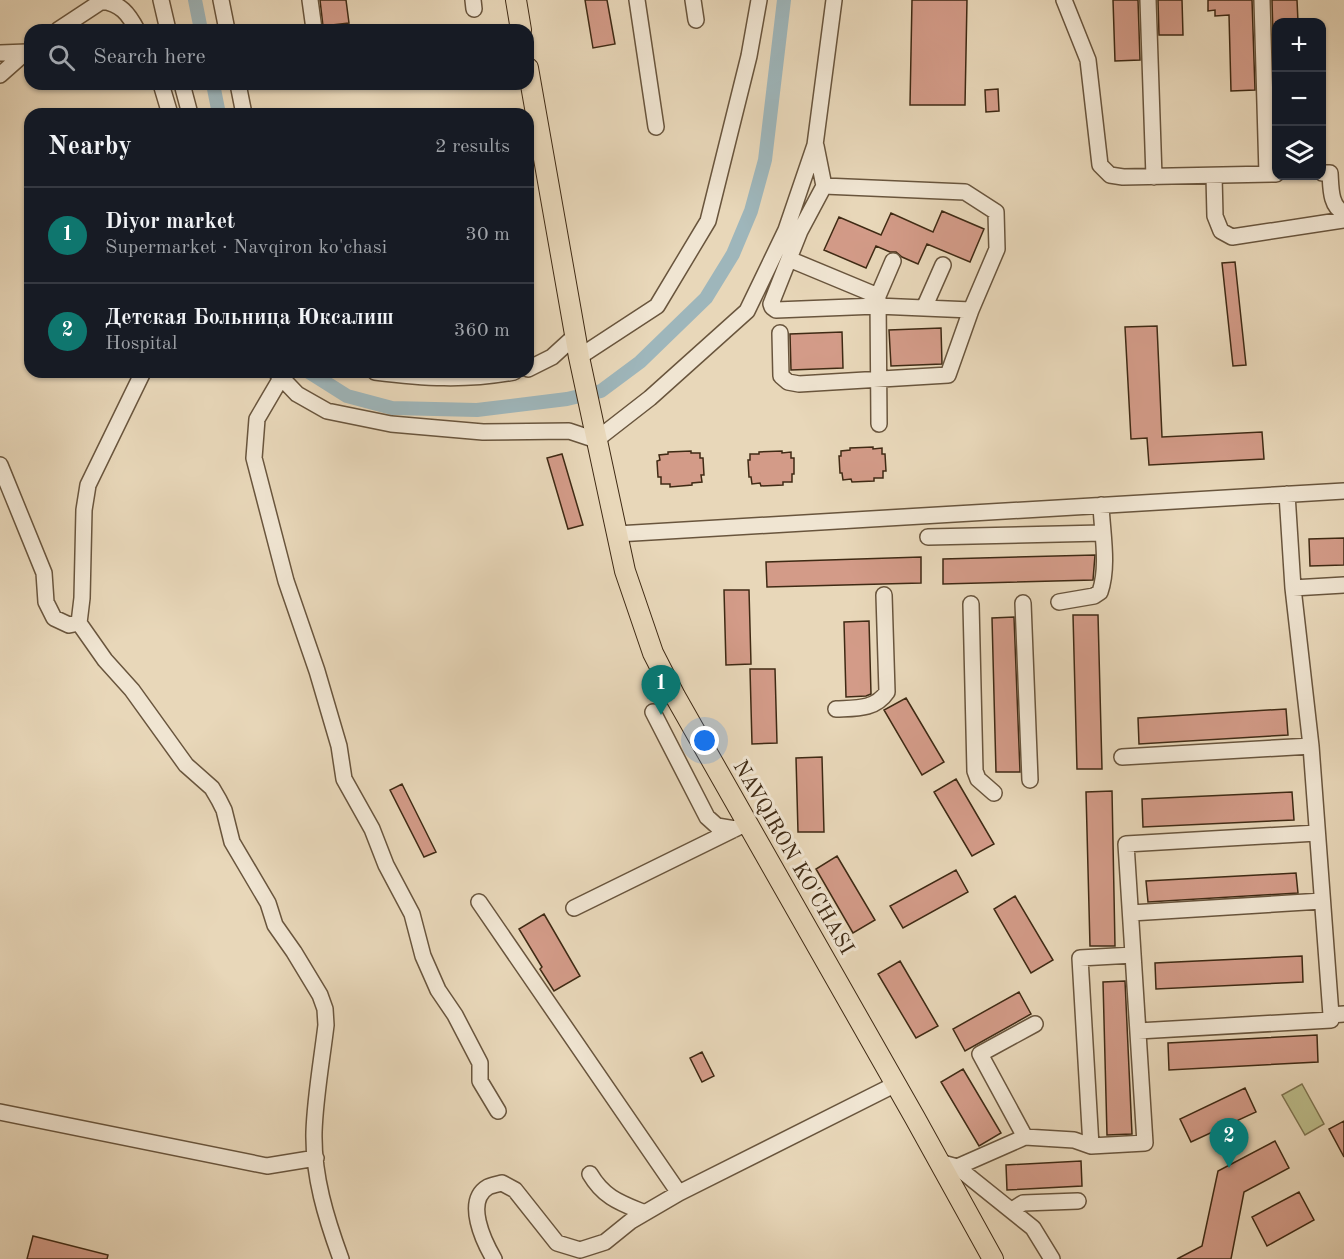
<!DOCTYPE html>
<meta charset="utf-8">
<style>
:root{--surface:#171b24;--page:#242831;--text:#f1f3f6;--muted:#9ea1a6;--line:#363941;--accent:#0f766e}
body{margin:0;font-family:"Old Standard TT",serif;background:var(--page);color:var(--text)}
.controls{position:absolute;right:18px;top:18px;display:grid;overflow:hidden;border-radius:12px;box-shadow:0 2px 4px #0004}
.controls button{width:54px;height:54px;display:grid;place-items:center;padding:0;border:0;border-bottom:2px solid var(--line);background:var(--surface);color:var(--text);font:30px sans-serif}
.you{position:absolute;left:705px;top:741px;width:21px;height:21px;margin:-15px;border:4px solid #fff;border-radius:50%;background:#1a73e8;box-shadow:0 0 0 9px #1a73e833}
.badge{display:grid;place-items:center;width:39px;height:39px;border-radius:50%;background:var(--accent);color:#fff;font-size:20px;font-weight:700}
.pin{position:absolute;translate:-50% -50px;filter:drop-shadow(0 2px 3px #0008)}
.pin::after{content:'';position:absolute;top:32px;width:21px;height:18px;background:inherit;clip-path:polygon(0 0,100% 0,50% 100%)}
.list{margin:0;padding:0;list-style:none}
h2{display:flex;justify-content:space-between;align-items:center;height:78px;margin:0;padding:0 24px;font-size:26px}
h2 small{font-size:20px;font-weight:400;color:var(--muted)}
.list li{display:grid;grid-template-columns:39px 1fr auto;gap:18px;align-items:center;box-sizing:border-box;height:96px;padding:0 24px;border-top:2px solid var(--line)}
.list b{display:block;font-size:22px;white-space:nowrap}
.list p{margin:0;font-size:20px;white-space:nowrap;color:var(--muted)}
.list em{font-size:20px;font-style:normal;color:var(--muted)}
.icon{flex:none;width:33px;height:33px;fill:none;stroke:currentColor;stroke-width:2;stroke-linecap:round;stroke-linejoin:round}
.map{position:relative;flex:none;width:1344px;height:1259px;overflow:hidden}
.search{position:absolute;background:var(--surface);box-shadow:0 2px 4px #0004;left:24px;top:24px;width:510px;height:66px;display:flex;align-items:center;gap:15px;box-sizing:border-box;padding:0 21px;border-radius:18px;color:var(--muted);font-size:22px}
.panel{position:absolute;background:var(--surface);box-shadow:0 2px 4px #0004;left:24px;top:108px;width:510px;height:270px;border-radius:18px}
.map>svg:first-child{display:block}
</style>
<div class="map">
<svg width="1344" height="1259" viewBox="0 0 1344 1259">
<rect width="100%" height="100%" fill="#e8d7b9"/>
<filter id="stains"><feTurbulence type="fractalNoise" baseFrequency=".00333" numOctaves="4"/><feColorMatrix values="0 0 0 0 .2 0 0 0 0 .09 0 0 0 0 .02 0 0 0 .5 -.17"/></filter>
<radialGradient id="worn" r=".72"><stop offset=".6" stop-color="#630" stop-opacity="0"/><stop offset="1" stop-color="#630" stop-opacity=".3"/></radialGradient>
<path fill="#bcbd8b" stroke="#7e7450" stroke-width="1.5" d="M1302,1084L1324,1124L1305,1135L1282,1095Z"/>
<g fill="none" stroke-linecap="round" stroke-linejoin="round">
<path stroke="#9eb6bb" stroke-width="14" d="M195,0L201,30
M213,84L219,114
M309,372L347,396L392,408L477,410L567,399L601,391L640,362L706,298L733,254L751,211L765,160L784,0"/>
</g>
<path fill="#d39b88" stroke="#3f2a14" stroke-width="1.5" d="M320,0H346L349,23L323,26Z
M585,0H607L615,44L593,48Z
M912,0H967L965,105H910Z
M1113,0H1138L1140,60L1115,61Z
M1158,0H1182L1183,35H1159Z
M1208,0H1252L1255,90L1231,91L1229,15L1215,16V10L1208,11Z
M1272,0H1297L1298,22H1276V36H1273Z
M998,89L999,111L986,112L985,90Z
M942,211L984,229L970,262L927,244L918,264L902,257L896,252H890L876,246L866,268L824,250L839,217L881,235L891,213L933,232Z
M1235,262L1246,365L1233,366L1222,263Z
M1157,326L1162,437L1262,432L1264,459L1149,465L1147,438L1131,439L1125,327Z
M941,328L942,364L891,366L889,330Z
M842,332L843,368L791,370L790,334Z
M873,447V449L882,448V454H885L886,471H883V478H874V481L852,482L851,479L843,480L842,473H840L839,456H841V451L850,450V448Z
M691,451V453H700V458H703L704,475H701L702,482L692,483V485L670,487V484H661V477H658L657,461L660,460L659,455L668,454V452Z
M782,451V453L791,452V458H794V474H792V482H783V485L761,486L760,483L752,484L751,477H749L748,460H750V454H759V452Z
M562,454L583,525L568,529L547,458Z
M1344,538V565L1310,566L1309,539Z
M1095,555L1093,580L943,584V559Z
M921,557V583L767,587L766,562Z
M724,590H749L751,664L726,665Z
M1073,615H1098L1102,769H1077Z
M1014,617L1020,772H996L992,618Z
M869,621L871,694L866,696L846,697L844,622Z
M750,669H775L777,743L752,744Z
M906,698L944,762L922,775L884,710Z
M1286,709L1288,735L1139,744L1138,718Z
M822,757L824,832H798L796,758Z
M956,779L994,844L972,856L934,792Z
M402,784L436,852L424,857L390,790Z
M1112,791L1115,946H1090L1086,792Z
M1292,792L1294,820L1143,827L1142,799Z
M837,856L875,920L853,933L816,869Z
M956,870L968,892L903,928L890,906Z
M1296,873L1298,893L1148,902L1146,881Z
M1015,896L1053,960L1031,973L994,909Z
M544,914L580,976L554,991L540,969L542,967L519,929Z
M1302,956L1303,982L1156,989L1155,963Z
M900,961L938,1026L916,1038L878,974Z
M1125,981L1132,1134L1107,1135L1103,982Z
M1019,992L1031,1014L965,1051L953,1029Z
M1317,1035L1318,1062L1169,1070L1168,1043Z
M702,1052L714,1076L702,1082L690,1058Z
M963,1069L1001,1133L979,1146L941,1082Z
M1245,1088L1256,1112L1191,1142L1180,1119Z
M1344,1121V1157L1329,1129Z
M1275,1141L1289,1168L1244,1192L1231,1259H1177L1202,1246L1218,1171Z
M1081,1161L1082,1186L1007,1190L1006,1165Z
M1299,1192L1314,1220L1267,1246L1252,1217Z
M33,1236L108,1255L107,1259H27Z"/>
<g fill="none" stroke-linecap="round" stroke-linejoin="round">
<defs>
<path id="minor" d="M161,0L168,30
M221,0L227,30
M310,0L314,29
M473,0L474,9
M637,0L656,127
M693,0L696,20
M1064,0L1088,60L1100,165L1110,175L1123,177L1276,174
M1148,0L1154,177
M1262,0L1267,174
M58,30L102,1C121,4 128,13 137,30
M0,53L27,52
M0,75L26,52
M161,84L170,114
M182,84L190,114
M238,84L244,114
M816,146L824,186L800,231L771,304L772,307L776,310L877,306L971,310
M1322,173H1330C1331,188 1330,206 1344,213
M1214,176L1215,216L1221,231L1232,237L1344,220
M789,259L878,296L893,261
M878,298L879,424
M924,308L943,265
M780,333L781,376L788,382L799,384L948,375L971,310L997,249L996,212L965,192L824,186
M579,357L657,306L708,221L749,56L759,0
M528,369L552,357L575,336
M143,372L88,485L84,510L82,598L79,623L105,660L132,690L186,765L212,788L219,800L224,810L232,842L268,903L275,925L294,952L320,995L325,1009L326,1025C322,1059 315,1098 314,1132C313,1176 326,1218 341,1259
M276,372L297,394L327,411L391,424L483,432L569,431L596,440L650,398L747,311L786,230L815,145L834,0
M375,372C423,378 465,381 514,372
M281,378L257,419L254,458L286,581L317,671L339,746L344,779L372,829L386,865L412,914L423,956L438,990L455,1015L480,1063V1081L498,1111
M0,465L44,573L46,602L54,618L69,625L79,623
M1287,494L1293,588L1311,746L1331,1015L1344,1014
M617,534L1344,491
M928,537L1102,533
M1293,588L1344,585
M1059,602L1094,596L1100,592C1109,566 1102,532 1101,505
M1023,603L1030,780
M971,604L975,771L978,779L994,793
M836,709C855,708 875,710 887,692L884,595
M653,712L707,817L717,826L735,829
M1122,757L1311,746
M479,902L679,1193
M574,908L747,823
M1131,913L1322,901
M1133,955L1080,958L1091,1146L1145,1143L1126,844L1317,833
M1138,1031L1331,1020
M0,1112L267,1166L316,1158
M1025,1137L980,1054L1035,1024
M939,1162L957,1167L1033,1228L1052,1259
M957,1167L1025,1137L1074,1140L1091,1146
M590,1174C604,1198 621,1203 645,1213
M1012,1210L1023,1203L1078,1201
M494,1259C484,1242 464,1201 488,1187C492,1185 498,1184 502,1183L515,1190L557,1243L580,1250L605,1242L631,1221L679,1193L896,1084"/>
<path id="major" d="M516,0L521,30
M528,68L579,357L625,571L653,653L675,696L915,1118L993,1259"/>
</defs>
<use href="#minor" stroke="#69553d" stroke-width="18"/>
<use href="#major" stroke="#3f2a14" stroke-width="22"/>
<use href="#minor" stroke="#f0e5d2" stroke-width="15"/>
<use href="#major" stroke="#e8d7b9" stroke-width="20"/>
</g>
<g text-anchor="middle" stroke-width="6" stroke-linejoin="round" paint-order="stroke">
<g font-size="21" fill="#3f2a14" stroke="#f0e5d2">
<text transform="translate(794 857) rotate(60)" y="7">NAVQIRON KO'CHASI</text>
</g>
</g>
<rect width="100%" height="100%" filter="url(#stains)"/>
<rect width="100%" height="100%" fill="url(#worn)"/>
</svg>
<div class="controls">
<button>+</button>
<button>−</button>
<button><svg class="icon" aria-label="layers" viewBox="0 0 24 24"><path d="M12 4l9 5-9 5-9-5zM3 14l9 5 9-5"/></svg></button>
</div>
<div class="you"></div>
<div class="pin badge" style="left:661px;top:715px">1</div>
<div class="pin badge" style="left:1229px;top:1168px">2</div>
<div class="search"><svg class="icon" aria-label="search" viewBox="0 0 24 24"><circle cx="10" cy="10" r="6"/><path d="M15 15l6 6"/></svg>Search here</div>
<section class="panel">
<h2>Nearby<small>2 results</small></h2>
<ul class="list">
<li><span class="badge">1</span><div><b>Diyor market</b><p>Supermarket · Navqiron ko'chasi</p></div><em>30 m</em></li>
<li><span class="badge">2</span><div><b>Детская Больница Юксалиш</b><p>Hospital</p></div><em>360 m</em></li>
</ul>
</section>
</div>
